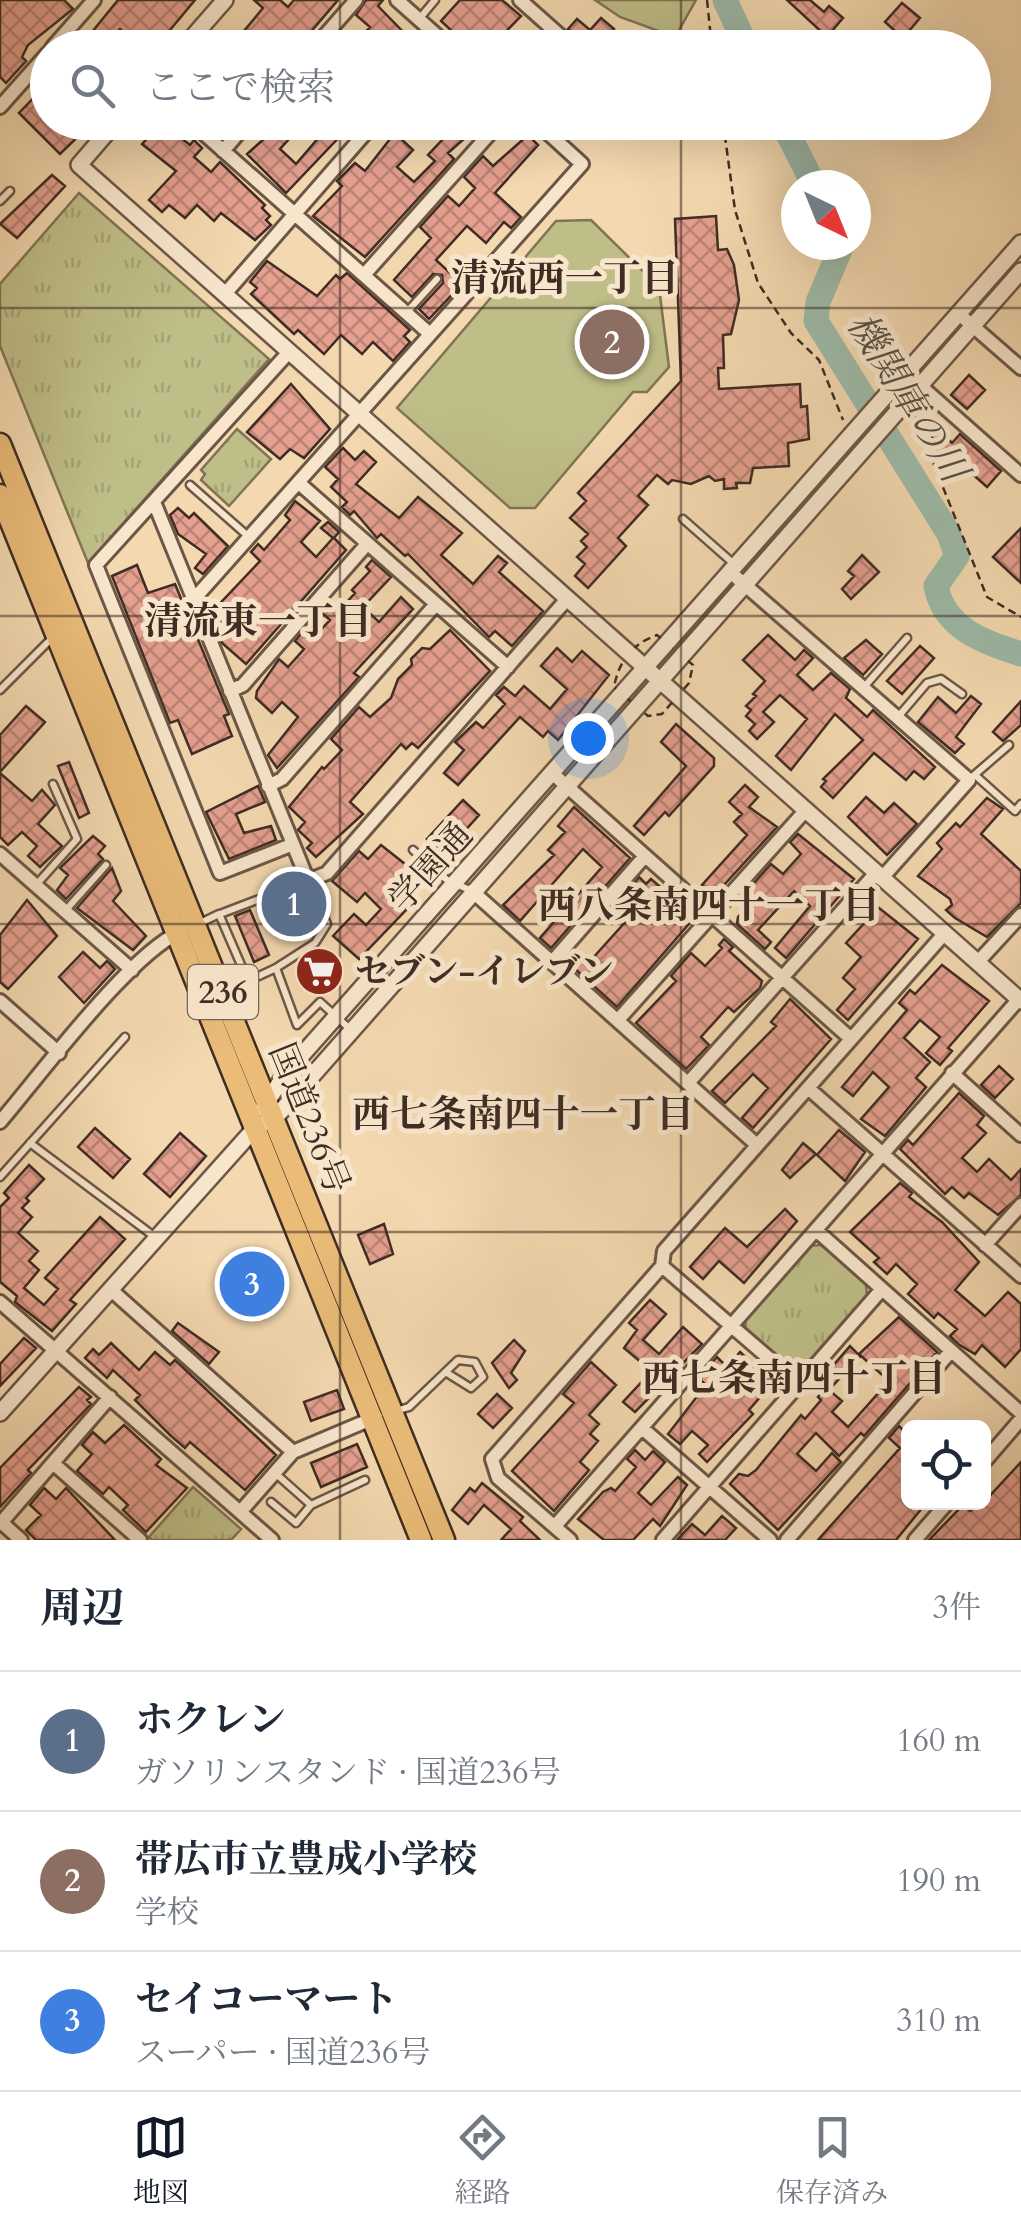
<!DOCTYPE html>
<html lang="ja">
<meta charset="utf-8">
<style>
:root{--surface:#fff;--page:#f6f6f7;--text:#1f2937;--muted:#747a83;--line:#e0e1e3;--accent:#111827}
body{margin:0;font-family:Cardo,"Noto Serif JP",serif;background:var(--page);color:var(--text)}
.controls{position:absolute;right:30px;bottom:30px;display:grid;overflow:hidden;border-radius:15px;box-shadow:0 10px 40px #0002}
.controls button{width:90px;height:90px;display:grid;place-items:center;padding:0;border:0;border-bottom:2px solid var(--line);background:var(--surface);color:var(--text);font:50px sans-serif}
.compass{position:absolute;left:781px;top:170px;width:90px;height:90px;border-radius:50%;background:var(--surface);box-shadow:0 10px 40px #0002;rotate:137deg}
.you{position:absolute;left:588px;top:738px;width:35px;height:35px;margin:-25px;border:8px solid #fff;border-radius:50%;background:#1a73e8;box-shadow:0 0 0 15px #1a73e833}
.badge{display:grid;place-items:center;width:65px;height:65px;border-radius:50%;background:var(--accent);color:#fff;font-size:32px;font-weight:700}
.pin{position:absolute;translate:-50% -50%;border:5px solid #fff;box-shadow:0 2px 10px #0006}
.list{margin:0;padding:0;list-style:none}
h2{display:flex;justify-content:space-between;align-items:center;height:130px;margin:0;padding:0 40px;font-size:42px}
h2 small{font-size:32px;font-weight:400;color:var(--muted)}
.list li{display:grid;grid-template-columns:65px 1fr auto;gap:30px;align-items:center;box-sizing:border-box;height:140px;padding:0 40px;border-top:2px solid var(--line)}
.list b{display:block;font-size:38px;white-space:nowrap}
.list p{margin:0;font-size:32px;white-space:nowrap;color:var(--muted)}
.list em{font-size:32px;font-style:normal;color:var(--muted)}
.icon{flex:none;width:55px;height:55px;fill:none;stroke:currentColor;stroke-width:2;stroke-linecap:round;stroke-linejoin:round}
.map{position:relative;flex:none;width:1021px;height:1540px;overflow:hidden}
.search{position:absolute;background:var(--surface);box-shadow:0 10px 40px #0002;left:30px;right:30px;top:30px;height:110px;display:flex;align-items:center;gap:25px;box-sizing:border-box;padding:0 35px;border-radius:55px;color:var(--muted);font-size:38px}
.sheet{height:550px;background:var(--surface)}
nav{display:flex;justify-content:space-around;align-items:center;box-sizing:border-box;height:140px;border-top:2px solid var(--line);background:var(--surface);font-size:28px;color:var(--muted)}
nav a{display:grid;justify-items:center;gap:5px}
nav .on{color:var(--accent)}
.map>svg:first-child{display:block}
</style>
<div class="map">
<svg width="1021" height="1540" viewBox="0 0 1021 1540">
<defs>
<pattern id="park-tufts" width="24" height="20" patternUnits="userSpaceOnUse" patternTransform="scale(2.5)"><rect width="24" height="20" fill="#bfbe88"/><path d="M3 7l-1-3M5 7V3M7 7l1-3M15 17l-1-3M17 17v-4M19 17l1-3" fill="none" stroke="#a5a375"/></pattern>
<pattern id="building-cross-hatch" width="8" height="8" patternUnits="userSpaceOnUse" patternTransform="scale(2.5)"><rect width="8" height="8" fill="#e5a08f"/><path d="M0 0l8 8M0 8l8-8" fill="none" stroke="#bb8375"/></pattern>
</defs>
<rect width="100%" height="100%" fill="#f4d9b0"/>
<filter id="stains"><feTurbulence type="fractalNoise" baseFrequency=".002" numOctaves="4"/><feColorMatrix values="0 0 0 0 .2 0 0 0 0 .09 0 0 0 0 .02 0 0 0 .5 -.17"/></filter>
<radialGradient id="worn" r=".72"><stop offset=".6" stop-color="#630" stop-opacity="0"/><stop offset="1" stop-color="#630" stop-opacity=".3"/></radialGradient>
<path fill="#bfbe88" stroke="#7f7556" stroke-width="2.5" d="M595,0H696L675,37L620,17Z
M591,220L659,287L669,367L647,392H633L535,508H510L397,408L556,221Z"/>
<path fill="url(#park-tufts)" stroke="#7f7556" stroke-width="2.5" d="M79,193L269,359L88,563L0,346V284Z
M237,429L271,459L229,506L201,480L205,474L201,470Z
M821,1245L866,1283L867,1296L804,1369L795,1371L746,1330L745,1319L809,1246Z
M193,1487L241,1529L231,1540H152L149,1537Z"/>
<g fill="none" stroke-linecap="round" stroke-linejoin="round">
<path stroke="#9cbaa8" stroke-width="25" d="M725,0L747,48
M782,122L814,185
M842,245L818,302L816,321L949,534L957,556L936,586C944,629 984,642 1021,654"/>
</g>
<path fill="url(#building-cross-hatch)" stroke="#3f2c24" stroke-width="2.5" d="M0,0H64L73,9L28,45L22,57L26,61L6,83L0,77Z
M118,0H195L155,48H140L120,29L103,48H79Z
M254,0H280L288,7L294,0H338L297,48H230L263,8Z
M366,0H383L378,6L412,41L406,48H351L370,27L356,15Z
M460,0H502L521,16L490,48H470L441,21Z
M787,0H810L824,12L829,6L843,18L827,37Z
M902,3L920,18L903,38L885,22Z
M601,18L614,29L598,47L594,43L590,47L568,29L577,19L590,30Z
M48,83V122H62L70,130L77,122H93L60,154L19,113Z
M283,122L299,128L280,149L296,164L332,122L347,129L286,193L247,154Z
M457,122H483L448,153L454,159L365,257L313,216L342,186L337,181L355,163L365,171L390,139L398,136L413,150L397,167L414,182L435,161L428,155L442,140L437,135L448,123L452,127Z
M162,123L190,145L194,140L202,148L194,157L211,172L220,162L265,205L262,208L270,216L266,220L271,225L255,240L221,213L214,221L197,205L185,218L169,205L162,212L149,200L176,171L142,144Z
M528,135L538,145L495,193L521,217L511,228L504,222L486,243L467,226L436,260L462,284L429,319L419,309L443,283L442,275L433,274L412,297L394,280L431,238L420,227L448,196L459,206L475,188L464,177L483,156L493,166Z
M52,175L65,186L17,238L0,224Z
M716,216L718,250L727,249L734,265L739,300L731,334L723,335L724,368H718L719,389L800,384L801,407L807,406L809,439L788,443L789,466L753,468L750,483H736L737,488L724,489V479L715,481L709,476L691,484L672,480L668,484L657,475L638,496L648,505L618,538L626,546L588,588L575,576L585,564L577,557L587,547L581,541L588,534L570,518L586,501L578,493L681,381L675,219Z
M267,261L317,296L336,275L340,279L347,273L410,330L404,336L410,342L393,361L373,342L362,354L341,335L324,354L298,330L294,334L251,294L257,288L250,282Z
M969,375L985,390L967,409L951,395Z
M291,384L330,429L304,458L290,449L280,459L247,432Z
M923,414L952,443L960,434L1001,471L987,487L961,464L957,469L938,452Z
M343,448L355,460L364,451L376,462L356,484L399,518L418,497L462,533L441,555L473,584L498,556L507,563L499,572L543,611L512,646L495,631L489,637L408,554L405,556L381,534L377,538L354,511L350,515L342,507L347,502L331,487L338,479L325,467Z
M295,501L320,521L301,542L316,557L333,538L321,528L328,522L339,532L334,538L346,550L246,664L222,643L215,626L222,623L211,613L260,561L251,552L258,544L264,550L290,520L285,515Z
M178,508L189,518L194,513L228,546L203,574L195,568L206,554L178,534L170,515Z
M1021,528V583L993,557Z
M862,555L879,572L851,599L842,589L854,576L848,571Z
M372,560L391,577L363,607L379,622L401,597L413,609L354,673L359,677L277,768L268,755L298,717L282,702L272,713L256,698L257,691L279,659L288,667L304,649L295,641L305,629L314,637L330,620L321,612L329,602L339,611L355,593L352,590L370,571L366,567Z
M137,565L148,593L175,584L229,714L224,716L232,736L192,754L178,720L170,723L112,576Z
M450,630L490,671L418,748L412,743L406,749L401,744L350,802L363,814L316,857L307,848L312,843L298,830L305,822L289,807L322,767L324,769L342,750L331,739L359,707L370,717L391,698L398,679L412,665L411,659L422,648L430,649Z
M768,635L795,660L804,650L813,658L797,675L813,690L831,673L850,689L846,698L867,717L873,710L935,767L924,779L914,771L906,780L874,753L833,798L821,787L826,781L823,779L863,740L835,714L791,770L776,756L807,719L780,695L763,712L774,722L757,739L749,731L755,724L746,716L751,710L746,706L756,696L753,694L765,681L743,660Z
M866,640L882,654L863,675L844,658Z
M920,646L934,658L902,694L887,681Z
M557,648L572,662L582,651L609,675L558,740L548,731L543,737L520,717L458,785L444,773L464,750L455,742L476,722L483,728L505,704L496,695L504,687L515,696L524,686L550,709L567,689L541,666Z
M971,696L981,704L956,737L964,744L955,753L918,722L938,697L956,713Z
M1021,701V725L1003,741L993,732Z
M26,706L45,722L0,772V735Z
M676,724L714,758V766L669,816L665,812L644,835L634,826L686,766L661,742Z
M69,762L89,813L79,818L58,766Z
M0,773L32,801L42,790L55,805L38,824L62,846L40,867L28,856L37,846L22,832L8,845L0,837Z
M745,785L758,797L749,807L777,827L714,896L702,885L747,835L734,822L742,814L729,802Z
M258,786L265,802L236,814L244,833L271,826L276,840L229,859L206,812Z
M866,797L884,813L894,803L917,824L887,855L848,817Z
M987,798L1003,809L981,834L1021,871V903L987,937L955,918L946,910L952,905L950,899L918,876L942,849L937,843L956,823L960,827Z
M463,800L479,815L444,854L427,839Z
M574,807L630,858L551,948L540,938L602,867L583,849L520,921L503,905L554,855L548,850L565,832L558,826Z
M798,834L854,879L786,958L775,948L810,906L794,891L758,930L771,942L765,949L737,924L738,917L754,900L746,892L771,864L783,874L801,854L790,842Z
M93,836L105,846L98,854L103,859L66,899L57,890L68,875L60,868Z
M381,845L424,879L402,904L407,909L359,959L333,936L354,914L366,925L381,909L365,893L357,902L332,881L359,851L368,859Z
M112,868L121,891L113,901L146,936L133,950L77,908Z
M639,877L646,884L651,879L695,917L617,1007L574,968L586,955L591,960L646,899L632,886Z
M295,879L313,922L297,929L278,886Z
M27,900L57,936L8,989L0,982V935Z
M869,900L918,939L848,1020L837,1010L855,989L843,978L861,957L846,943L868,919L859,911Z
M250,910L269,955L254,962L235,916Z
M724,939L733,947L729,951L762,981L760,988L734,1012L728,1007L701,1037L709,1045L686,1069L636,1023L676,981L671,976L691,953L705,966L722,948L719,945Z
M83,952L100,968L107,961L115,969L84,1003L59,977Z
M327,952L338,981L313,991L302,962Z
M942,965L989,1001L948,1048L952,1051L940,1065L926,1053L940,1037L920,1020L904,1038L930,1062L916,1078L926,1087L885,1136L861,1119L889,1087L873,1072L853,1096L842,1087L907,1010L899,1003L910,990L915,994Z
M790,999L831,1039L753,1128L742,1118L768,1088L753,1074L725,1103L712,1091L776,1026L771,1022Z
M999,1066L1013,1079L995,1098L981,1085Z
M959,1093L984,1116L977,1125L986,1133L962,1158L977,1172L989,1159L1011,1180L1021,1169V1195L998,1215L969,1193L964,1198L952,1187L945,1194L900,1149L908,1140L913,1145Z
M95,1128L130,1159L113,1178L78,1147Z
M839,1130L865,1152L845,1181L817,1155Z
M180,1133L206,1156L170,1197L144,1174Z
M803,1143L816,1154L790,1178L782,1170Z
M29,1165L44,1179L26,1198L29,1201L22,1208L32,1217L18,1233L38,1251L29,1261L39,1270L24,1288L44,1305L58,1289L45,1278L100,1217L125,1239L70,1300L76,1304L52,1331L15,1302L17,1296L0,1282V1207L9,1198L4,1193Z
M900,1183L912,1193L909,1197L942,1222L979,1262L955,1290L985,1316L1008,1292L1021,1304V1349L1005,1367L982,1345L975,1354L958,1344L950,1336L957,1329L938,1313L934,1318L908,1294L917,1284L896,1264L887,1274L874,1262L879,1258L850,1232Z
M785,1209L797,1221L744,1283L719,1261L703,1279L690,1267L725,1228L747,1247Z
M384,1224L393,1254L370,1264L358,1235Z
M254,1261L269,1300L249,1308L234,1269Z
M650,1300L666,1314L643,1340L659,1354L683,1327L702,1344L635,1412L623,1402L648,1375V1368L624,1348L637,1330L629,1323Z
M899,1317L937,1352L864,1436L861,1433L839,1456L816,1433L797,1454L816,1471L832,1453L841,1462L778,1530L730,1484L739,1474L748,1476L756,1470L801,1415L805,1419L821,1400L818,1397L824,1390L817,1384L850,1346L860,1356L829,1390L842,1401L832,1412L848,1427L889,1381L859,1354Z
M178,1323L219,1352L209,1364L172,1331Z
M24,1338L36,1348L0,1386V1364Z
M514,1340L525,1351L511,1373L517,1380L509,1388L492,1363Z
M111,1343L139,1370L155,1352L170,1365L175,1360L276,1455L245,1490L190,1442L185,1448L170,1435L135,1400L140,1395L113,1370L107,1378L85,1358L93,1349L99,1355Z
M740,1352L773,1382L749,1410L753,1414L707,1462L699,1454L708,1445L692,1431L680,1444L668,1434L706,1385L698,1378L717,1357L727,1367Z
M591,1362L616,1385L589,1415L599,1424L590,1434L598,1441L580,1462L589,1470L554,1511L512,1471L574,1403L563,1394Z
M79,1387L91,1397L87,1400L91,1404L28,1470L31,1473L0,1507V1468Z
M337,1390L344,1409L311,1421L304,1402Z
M497,1394L512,1408L493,1428L478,1414Z
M124,1425L161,1459L156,1465L187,1488L146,1532L123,1510L128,1505L109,1487L103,1494L77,1471L92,1454L82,1445L93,1432L105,1443Z
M899,1426L908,1435V1502H927L896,1540H818L900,1448L889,1438Z
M357,1444L367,1467L321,1487L311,1463Z
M635,1450L645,1460L653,1451L665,1462L638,1493L651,1505L678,1477L687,1485L660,1526L653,1519L633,1540H604L578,1519L603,1492L611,1488L615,1491L636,1467L627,1459Z
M1021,1462V1540H929L963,1505L970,1511L984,1502Z
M482,1483L523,1517L520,1521L540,1540H501L511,1529L484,1505L468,1524L452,1510L470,1488L475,1492Z
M44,1488L56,1499L66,1488L115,1540H36L26,1530L41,1515L30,1505Z
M722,1516L736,1528L725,1540H677L692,1524L705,1535Z"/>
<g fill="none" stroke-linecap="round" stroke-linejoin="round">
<defs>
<path id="service" d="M420,18L435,0
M0,201L10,191
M406,313L437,279
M190,485L249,537
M683,519L734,564
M865,686L907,638
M0,690L52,638
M897,718L927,683L941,679L962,694
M975,775L1015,811L1021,804
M972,777L1009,745
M413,850L447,880L472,891
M36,885L77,839L53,784
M65,911L106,865
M220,914L275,893
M196,925L219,914L248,981L276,968L297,1025L320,1002L350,1029
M276,968L315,943L327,924L309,882
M223,983L245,974
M30,1143L155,1237
M0,1177L125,1037
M396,1411L409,1407L458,1360L475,1362L483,1377L471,1388L447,1373
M275,1473L311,1505L365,1480
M271,1502L296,1523L311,1505"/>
<path id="minor" d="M397,0L451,48
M520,0L574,48
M52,48L94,0
M314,48L356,0
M0,107L48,53
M191,122L430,334
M223,151L248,122
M364,275L500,122
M224,295L375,122
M959,314L1021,368
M289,352L96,565L220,873L291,845
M907,374L1021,475
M300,484L508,667
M154,502L308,881L327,873L567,599
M729,571L969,780L881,879
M195,598L582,164L536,122
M230,691L243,685L367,544
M552,773L850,1038
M268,786L282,779L436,604
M0,854L132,970
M472,891L757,1145
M552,962L645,856
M977,963L1021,915
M0,1001L59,1053
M618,1020L805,811
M952,1073L1021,1135
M688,1083L875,874
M808,1088L1021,1276
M0,1122C41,1074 129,955 180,932
M816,1230L1021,1413
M985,1245L1021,1205
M662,1266L800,1385
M110,1289L293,1452
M0,1302L272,1540
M642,1428L770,1540
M984,1462L1021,1419
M54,1464L140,1540
M241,1511L293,1452L376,1417
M1,1522L21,1540
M0,1524L110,1397
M555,1526L1019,999
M570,1540L498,1478L492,1459L662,1266L664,1251L944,934
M663,1540L882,1289
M787,1540L951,1351
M915,1540L948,1502"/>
<path id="tertiary" d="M183,48L225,0
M116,122L79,165L1021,1001
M263,1108L286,1073L1021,243
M0,1413L257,1126L275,1118L1021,271"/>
<path id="trunk" d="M0,444L444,1540
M0,495L421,1540"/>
</defs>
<use href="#service" stroke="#6c5747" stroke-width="11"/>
<use href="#minor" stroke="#6c5747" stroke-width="18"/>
<use href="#tertiary" stroke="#6c5747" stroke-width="20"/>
<use href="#trunk" stroke="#3f2c24" stroke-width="25"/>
<path stroke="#3f2c24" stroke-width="2.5" stroke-dasharray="8 5" stroke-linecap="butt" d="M707,0L712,48
M723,122L735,210L758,283L791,333L819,360L843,420
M914,415L987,597L1021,617
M657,635L693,665L689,683L662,714L648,716L614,687C619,661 632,644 657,635Z"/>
<use href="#service" stroke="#f8e6cc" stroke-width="6"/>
<use href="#minor" stroke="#f8e6cc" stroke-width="12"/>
<use href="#tertiary" stroke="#f8e6cc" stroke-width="15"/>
<use href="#trunk" stroke="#eabc78" stroke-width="20"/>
</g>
<path fill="none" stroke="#3f2c24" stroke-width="2.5" stroke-opacity="0.55" d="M340,0V48M681,0V48M340,122V1540M681,122V1540M0,308H1021M0,616H1021M0,924H1021M0,1232H1021"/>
<defs>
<symbol id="supermarket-disc" viewBox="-11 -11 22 22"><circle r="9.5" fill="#8f2418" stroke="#f8e6cc"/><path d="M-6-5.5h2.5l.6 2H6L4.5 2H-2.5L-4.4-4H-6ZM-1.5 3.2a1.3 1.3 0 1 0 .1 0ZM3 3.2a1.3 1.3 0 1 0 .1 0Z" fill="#fff"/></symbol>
</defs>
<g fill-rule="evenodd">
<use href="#supermarket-disc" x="292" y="944" width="55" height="55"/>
</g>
<g text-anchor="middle" stroke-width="10" stroke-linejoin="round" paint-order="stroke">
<rect fill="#f8e6cc" stroke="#766456" stroke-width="2.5" x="188" y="965" width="70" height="54" rx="8"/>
<g font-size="32" font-weight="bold" fill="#3f2c24">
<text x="223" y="1003">236</text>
</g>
<g font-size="35" fill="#3f2c24" stroke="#f8e6cc">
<text transform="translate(430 867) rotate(-48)" y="12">学園通</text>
<text transform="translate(310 1118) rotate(68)" y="12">国道236号</text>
</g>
<g font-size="35" font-weight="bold" fill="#3f2c24" stroke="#f8e6cc" text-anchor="start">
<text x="355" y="983">セブン-イレブン</text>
</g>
<g font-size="38" font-weight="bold" fill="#3f2c24" stroke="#f8e6cc">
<text x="565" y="291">清流西一丁目</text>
<text x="258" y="634">清流東一丁目</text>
<text x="709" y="918">西八条南四十一丁目</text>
<text x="523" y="1127">西七条南四十一丁目</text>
<text x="794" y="1391">西七条南四十丁目</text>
</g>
<g font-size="38" font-style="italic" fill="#565045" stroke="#f8e6cc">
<text transform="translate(908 397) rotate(58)" y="13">機関庫の川</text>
</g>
</g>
<rect width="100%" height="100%" filter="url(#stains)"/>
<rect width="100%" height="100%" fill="url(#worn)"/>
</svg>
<div class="controls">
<button><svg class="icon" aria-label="locate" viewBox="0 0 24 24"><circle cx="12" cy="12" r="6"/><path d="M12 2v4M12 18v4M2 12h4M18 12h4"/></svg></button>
</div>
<svg class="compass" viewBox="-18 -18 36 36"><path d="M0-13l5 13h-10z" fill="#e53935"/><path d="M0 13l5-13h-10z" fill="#747a83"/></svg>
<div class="you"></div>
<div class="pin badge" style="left:294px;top:904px;background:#5c6f8a">1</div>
<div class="pin badge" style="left:612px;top:342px;background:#8d6e63">2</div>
<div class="pin badge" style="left:252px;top:1284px;background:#3f7fe0">3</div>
<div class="search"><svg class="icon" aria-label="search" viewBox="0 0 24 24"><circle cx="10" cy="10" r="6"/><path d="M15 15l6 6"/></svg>ここで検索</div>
</div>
<section class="sheet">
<h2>周辺<small>3件</small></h2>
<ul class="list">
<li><span class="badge" style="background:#5c6f8a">1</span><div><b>ホクレン</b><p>ガソリンスタンド · 国道236号</p></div><em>160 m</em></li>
<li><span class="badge" style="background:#8d6e63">2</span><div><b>帯広市立豊成小学校</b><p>学校</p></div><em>190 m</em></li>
<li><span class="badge" style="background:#3f7fe0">3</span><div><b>セイコーマート</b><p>スーパー · 国道236号</p></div><em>310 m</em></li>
</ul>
</section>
<nav>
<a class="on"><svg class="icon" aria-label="map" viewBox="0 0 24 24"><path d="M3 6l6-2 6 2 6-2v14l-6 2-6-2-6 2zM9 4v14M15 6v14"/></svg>地図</a>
<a><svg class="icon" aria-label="directions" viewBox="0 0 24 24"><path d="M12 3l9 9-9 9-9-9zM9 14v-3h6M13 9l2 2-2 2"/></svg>経路</a>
<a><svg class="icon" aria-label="saved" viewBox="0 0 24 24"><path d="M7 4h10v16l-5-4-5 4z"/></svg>保存済み</a>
</nav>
